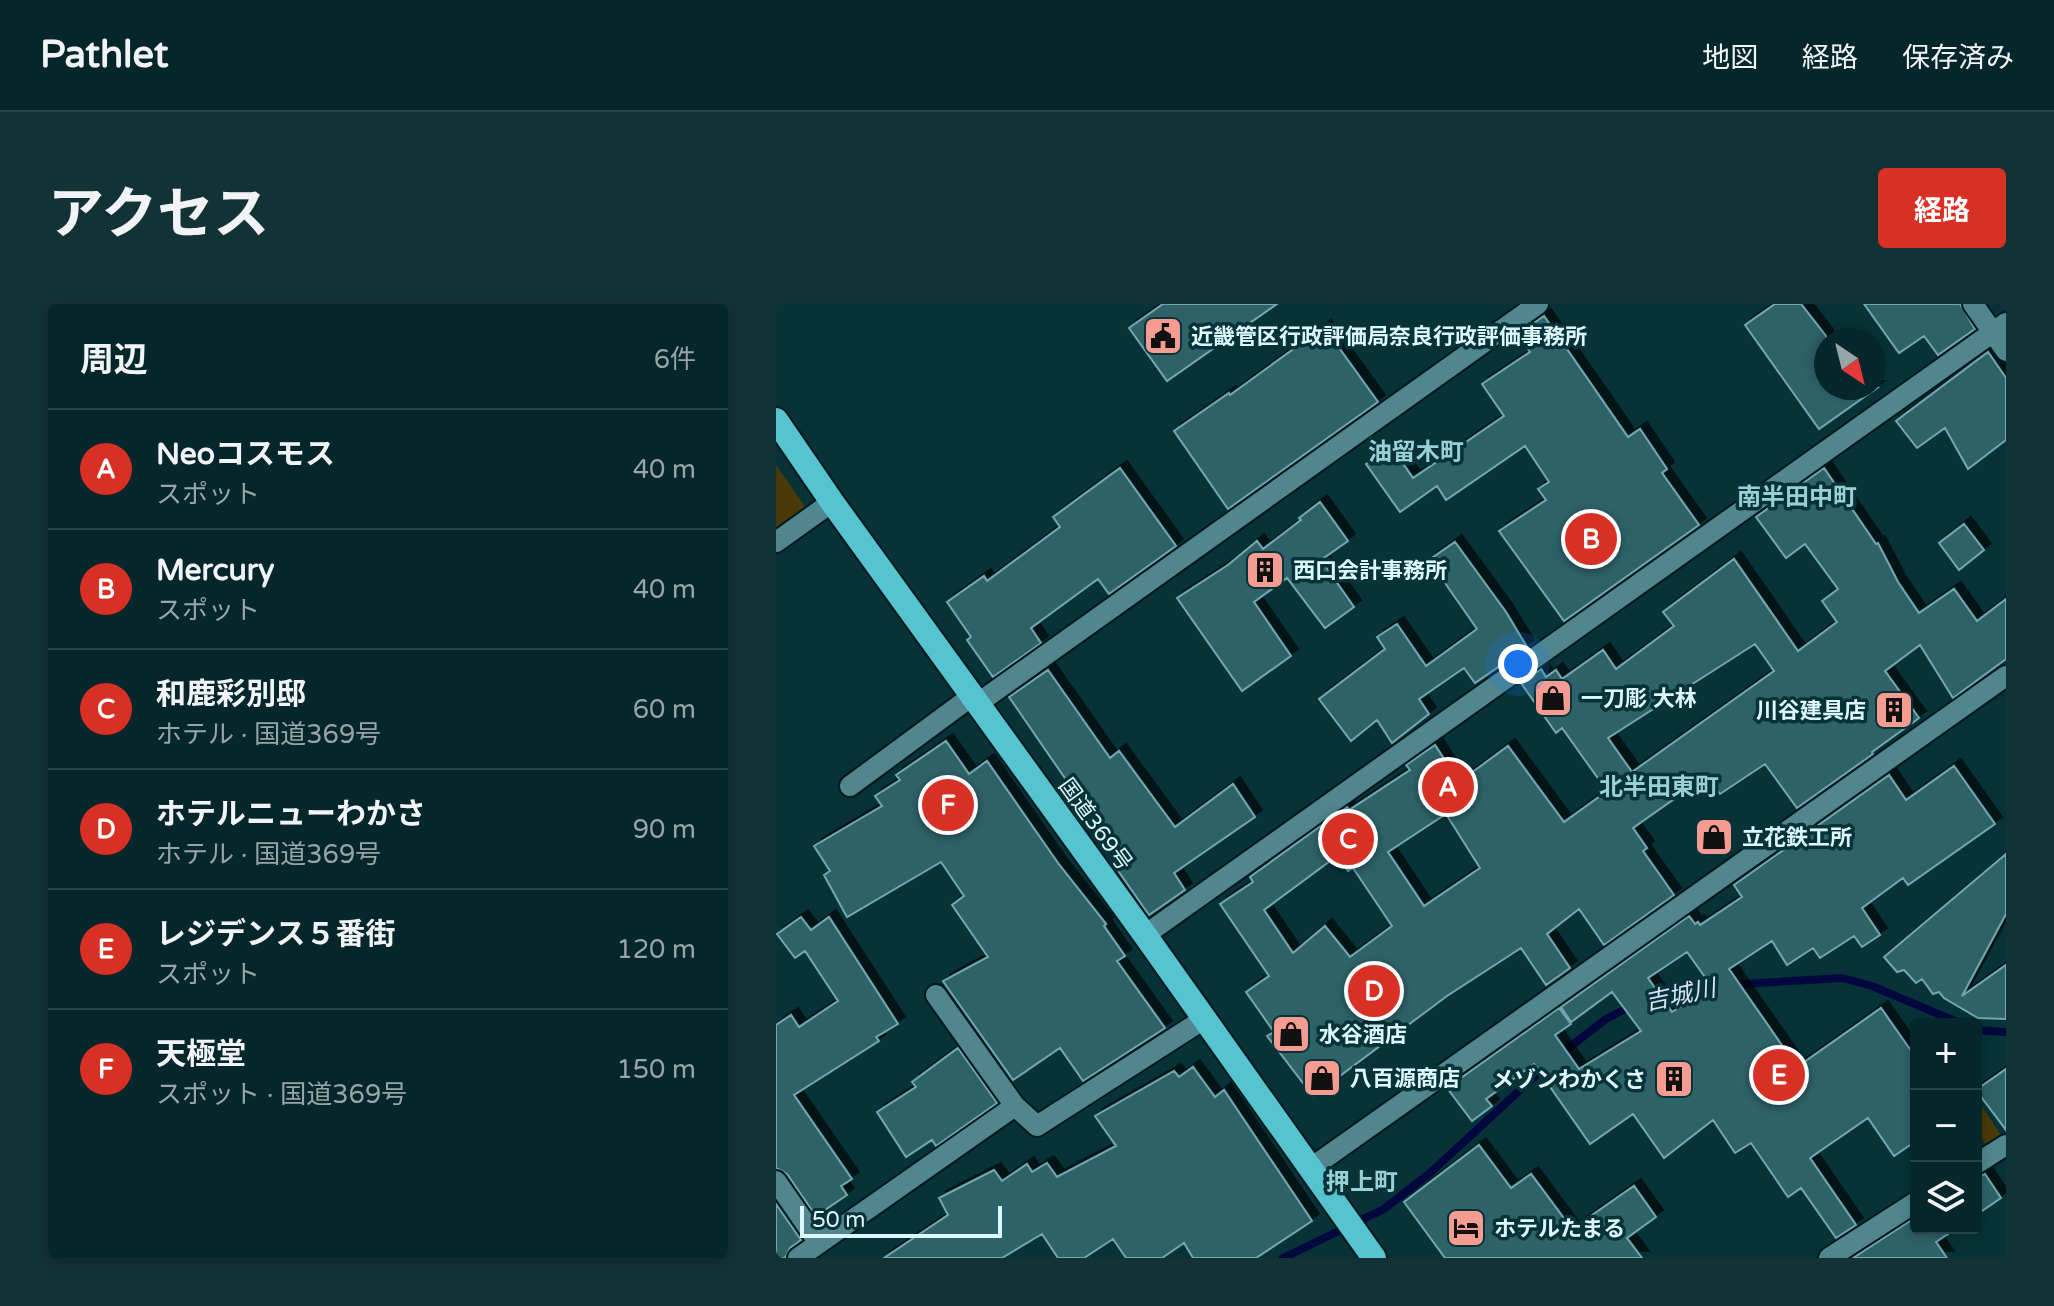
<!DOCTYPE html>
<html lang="ja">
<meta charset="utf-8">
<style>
:root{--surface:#05262a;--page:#133236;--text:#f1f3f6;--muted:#97a5a8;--line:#264347;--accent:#d93025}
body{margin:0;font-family:"Varela Round","Noto Sans JP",sans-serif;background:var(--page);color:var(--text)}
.controls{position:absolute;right:24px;bottom:24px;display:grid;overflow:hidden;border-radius:8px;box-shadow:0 4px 12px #0003}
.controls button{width:72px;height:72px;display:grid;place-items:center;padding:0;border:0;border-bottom:2px solid var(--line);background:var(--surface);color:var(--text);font:40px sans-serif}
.compass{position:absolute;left:1038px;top:24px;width:72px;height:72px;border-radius:50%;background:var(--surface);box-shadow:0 4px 12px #0003;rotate:145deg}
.scale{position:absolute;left:24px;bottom:20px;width:202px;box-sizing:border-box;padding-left:8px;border:4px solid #ddf8fc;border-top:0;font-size:22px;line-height:28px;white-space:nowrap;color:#ddf8fc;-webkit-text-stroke:6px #073338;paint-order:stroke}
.you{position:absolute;left:742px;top:360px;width:28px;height:28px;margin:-20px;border:6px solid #fff;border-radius:50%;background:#1a73e8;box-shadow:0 0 0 12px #1a73e833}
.badge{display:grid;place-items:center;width:52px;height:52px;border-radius:50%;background:var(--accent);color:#fff;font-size:26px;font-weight:700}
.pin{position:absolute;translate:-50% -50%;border:4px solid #fff;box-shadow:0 2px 8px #0006}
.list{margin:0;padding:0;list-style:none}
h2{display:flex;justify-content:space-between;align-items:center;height:104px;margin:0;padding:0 32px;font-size:34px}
h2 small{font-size:26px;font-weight:400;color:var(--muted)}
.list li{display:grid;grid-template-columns:52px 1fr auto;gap:24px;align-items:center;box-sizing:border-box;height:120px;padding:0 32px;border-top:2px solid var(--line)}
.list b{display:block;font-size:30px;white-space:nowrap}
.list p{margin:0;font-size:26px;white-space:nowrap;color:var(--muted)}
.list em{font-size:26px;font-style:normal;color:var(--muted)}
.icon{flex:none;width:44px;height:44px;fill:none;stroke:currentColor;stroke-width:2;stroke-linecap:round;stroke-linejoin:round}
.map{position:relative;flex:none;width:1230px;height:954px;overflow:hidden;border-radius:8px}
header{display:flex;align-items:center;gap:48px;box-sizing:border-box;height:112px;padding:0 40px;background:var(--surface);border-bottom:2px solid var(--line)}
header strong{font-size:38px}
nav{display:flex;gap:44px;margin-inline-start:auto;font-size:28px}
.intro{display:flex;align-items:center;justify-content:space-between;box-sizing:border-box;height:192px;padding:0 48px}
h1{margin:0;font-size:56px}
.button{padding:20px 36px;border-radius:8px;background:var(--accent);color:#fff;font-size:28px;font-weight:700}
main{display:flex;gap:48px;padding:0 48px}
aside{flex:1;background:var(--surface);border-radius:8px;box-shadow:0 4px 12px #0003}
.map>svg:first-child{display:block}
</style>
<header>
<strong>Pathlet</strong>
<nav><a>地図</a><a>経路</a><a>保存済み</a></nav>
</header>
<div class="intro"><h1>アクセス</h1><a class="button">経路</a></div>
<main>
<aside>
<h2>周辺<small>6件</small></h2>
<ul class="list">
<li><span class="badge">A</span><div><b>Neoコスモス</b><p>スポット</p></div><em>40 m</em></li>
<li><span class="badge">B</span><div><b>Mercury</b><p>スポット</p></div><em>40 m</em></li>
<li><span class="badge">C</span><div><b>和鹿彩別邸</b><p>ホテル · 国道369号</p></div><em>60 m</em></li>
<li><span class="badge">D</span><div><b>ホテルニューわかさ</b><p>ホテル · 国道369号</p></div><em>90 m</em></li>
<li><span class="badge">E</span><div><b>レジデンス５番街</b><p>スポット</p></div><em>120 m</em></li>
<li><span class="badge">F</span><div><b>天極堂</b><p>スポット · 国道369号</p></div><em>150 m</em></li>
</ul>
</aside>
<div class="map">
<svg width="1230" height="954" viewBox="0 0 1230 954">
<defs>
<filter id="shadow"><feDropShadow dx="7" dy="-7" stdDeviation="0" flood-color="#0009"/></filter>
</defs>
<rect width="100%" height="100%" fill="#073338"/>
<path fill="#4b3909" d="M0,161L30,204L0,225Z
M1200,794L1227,834L1212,843L1200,826Z"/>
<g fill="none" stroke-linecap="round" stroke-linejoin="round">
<path stroke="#03073e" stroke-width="8" d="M877,695L932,682L1066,674L1096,682L1186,720
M1200,726L1230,728
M782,752L830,715L857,701
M507,954L608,905L654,869L769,763"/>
</g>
<path fill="#2d6269" stroke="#72a7af" stroke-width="2" fill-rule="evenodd" filter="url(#shadow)" d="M387,0H501L391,77L353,24Z
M999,0H1025L1050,32V84H1101L1043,125L969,21Z
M1088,0H1184L1199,25L1162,51L1148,32L1123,49Z
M768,12L852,133L864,125L891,165L886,169L923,221L788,317L723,227L770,196L762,185L773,178L749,142L670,196L661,182L624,208L590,160L615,142L637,174L728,112L706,80L754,48L742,30Z
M548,23L602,98L452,205L398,127L453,89L454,91Z
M1212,48L1230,74V136L1192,165L1169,124L1141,144L1120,117Z
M344,164L400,242L333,290L322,275L255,324L265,339L217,373L191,336L195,333L171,298L208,272L211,277L284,223L277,213Z
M1048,164L1100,240L1102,239L1122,278L1143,309L1178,285L1201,317L1230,295V355L1177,394L1144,341L1109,367L1143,414L1096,448L1097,450L1021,504L989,460L944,490L931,472L857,524L871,544L867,547L898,591L828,641L803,605L771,630L794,664L770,681L745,644L671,692L537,792L491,732L498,728L470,688L493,672L444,600L477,578L474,573L571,503L573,506L634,466L630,461L659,441L683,478L732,442L788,518L831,487L786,424L780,429L745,379L765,365L770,373L780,366L786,375L827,346L840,365L898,322L887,308L958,255L1022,347L1061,318L1046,297L1062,285L1029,240L1010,254L980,213ZM979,340L998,367L856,468L832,434ZM670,510L704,564L648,602L612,548ZM561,552L572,567L577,564L616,622L574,653L549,622L517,649L488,606Z
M544,198L572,237L545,256L578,303L549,324L511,274L478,298L515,352L466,387L401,294L452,261L481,237L487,245L525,216L523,214Z
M1188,220L1208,246L1183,266L1163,239Z
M679,238L730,308L751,343L699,379L688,364L643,395L653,410L616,439L601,416L575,437L543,395L609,345L601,333L621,320L650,362L701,325L653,256Z
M272,366L334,454L343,447L399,523L457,480L479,513L398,569L409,586L373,611L336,558L349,549L313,499L309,502L295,483L233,393Z
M170,437L193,470L211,457L282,559L330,620L328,622L349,652L341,657L389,724L307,777L284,744L237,776L171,683L167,677L212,653L176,601L188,592L165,558L71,613L48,571L54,567L38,542L106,502L99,492L124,476L120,471Z
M1178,462L1219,520L1132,581L1127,574L1086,604L1104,631L1086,643L1078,632L1044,654L1037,644L1011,661L996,637L953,665L1021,763L1105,704L1140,754V837L1118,852L1092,814L1034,854L1080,921L1060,934L1025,884L1012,893L975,839L959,849L937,816L888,854L857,810L814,840L758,760L710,795L716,802L696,817L671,784L783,704L795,720L779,731L803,765L865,727L836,688L795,718L785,703L913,612L919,620L922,618L924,621L966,593L958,581L1113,471L1130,496ZM911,648L936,683L896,708L872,674Z
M1230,550V610L1186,692L1230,661V715L1202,714L1168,694L1163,688L1157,690L1146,675L1140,679L1128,666L1121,668L1108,653Z
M25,613L35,626L53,613L122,720L100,733L103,737L18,791L76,875L65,882L71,891L40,912L11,870L0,864V721L15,711L23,723L62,697L29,647L19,654L1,630Z
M182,744L221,799L160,842L156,836L130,853L101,808L140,783L136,778Z
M417,763L439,793L448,786L536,917L480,954H417L408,939L386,954H350L337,935L308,954H282L266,930L226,954H108L172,911L163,894L218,866L226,877L251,860L256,868L271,859L281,873L340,842L319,812L398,767L403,773Z
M1230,765V826L1200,786Z
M703,841L735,884L755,870L796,925L858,882L880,913L851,934L866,954H669L628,898Z
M1209,870L1225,894L1200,911V873Z
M0,900L25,936L14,944L9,954H0Z
M1140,913V924H1181L1160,938L1171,954H1077Z"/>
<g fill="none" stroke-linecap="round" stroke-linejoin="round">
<defs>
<path id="street" d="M1197,0L1230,47
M0,238L56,198
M201,400L762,0
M74,482L196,392
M369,631L1230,19
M160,691L239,802
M1200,860L1230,841
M535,864L1230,372
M0,877L43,939
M22,954L239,802L261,822L428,715
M1053,954L1140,898"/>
<path id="highway" d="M0,116L56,198L369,631L598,954"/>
</defs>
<use href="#street" stroke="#00191d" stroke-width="24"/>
<use href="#highway" stroke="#00191d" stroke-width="28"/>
<use href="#street" stroke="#51868e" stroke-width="20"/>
<use href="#highway" stroke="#56c3d1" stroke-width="24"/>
</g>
<defs>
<symbol id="civic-square" viewBox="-11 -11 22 22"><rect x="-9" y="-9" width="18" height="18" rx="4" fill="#f59c92" stroke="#073338"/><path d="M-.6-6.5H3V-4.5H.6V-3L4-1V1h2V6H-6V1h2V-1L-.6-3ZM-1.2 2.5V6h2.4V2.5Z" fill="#111"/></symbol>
<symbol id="building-square" viewBox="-11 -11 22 22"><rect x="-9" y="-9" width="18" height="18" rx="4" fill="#f59c92" stroke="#073338"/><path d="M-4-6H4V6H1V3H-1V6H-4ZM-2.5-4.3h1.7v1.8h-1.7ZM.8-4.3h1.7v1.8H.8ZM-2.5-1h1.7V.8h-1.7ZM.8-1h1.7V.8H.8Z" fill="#111"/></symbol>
<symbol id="shop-square" viewBox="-11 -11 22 22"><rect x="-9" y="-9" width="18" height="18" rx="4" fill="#f59c92" stroke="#073338"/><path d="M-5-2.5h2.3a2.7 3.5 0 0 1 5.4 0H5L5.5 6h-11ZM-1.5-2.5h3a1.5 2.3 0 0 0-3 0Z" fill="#111"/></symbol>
<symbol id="hotel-square" viewBox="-11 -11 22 22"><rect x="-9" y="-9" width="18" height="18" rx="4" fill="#f59c92" stroke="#073338"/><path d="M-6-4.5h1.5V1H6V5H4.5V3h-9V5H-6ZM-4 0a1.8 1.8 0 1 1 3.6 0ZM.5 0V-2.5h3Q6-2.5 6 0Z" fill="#111"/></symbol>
</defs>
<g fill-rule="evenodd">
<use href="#civic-square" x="365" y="10" width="44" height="44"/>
<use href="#building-square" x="467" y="244" width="44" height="44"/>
<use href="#shop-square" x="755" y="372" width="44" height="44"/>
<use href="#building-square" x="1096" y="384" width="44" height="44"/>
<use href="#shop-square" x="916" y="511" width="44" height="44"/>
<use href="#shop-square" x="493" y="708" width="44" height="44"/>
<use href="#shop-square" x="524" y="752" width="44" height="44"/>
<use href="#building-square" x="876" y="753" width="44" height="44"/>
<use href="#hotel-square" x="668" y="902" width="44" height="44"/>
</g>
<g text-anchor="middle" stroke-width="7" stroke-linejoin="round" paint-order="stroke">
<g font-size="22" font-weight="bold" fill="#ddf8fc" stroke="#073338" text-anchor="start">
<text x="415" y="40">近畿管区行政評価局奈良行政評価事務所</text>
<text x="517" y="274">西口会計事務所</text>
<text x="805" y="402">一刀彫 大林</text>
<text x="1090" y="414" text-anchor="end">川谷建具店</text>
<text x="966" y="541">立花鉄工所</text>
<text x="543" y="738">水谷酒店</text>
<text x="574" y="782">八百源商店</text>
<text x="870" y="783" text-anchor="end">メゾンわかくさ</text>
<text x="718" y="932">ホテルたまる</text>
</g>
<g font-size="22" fill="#ddf8fc" stroke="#073338">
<text transform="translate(320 520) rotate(54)" y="8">国道369号</text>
</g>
<g font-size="24" font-weight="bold" fill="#99cfd7" stroke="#073338">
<text x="640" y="156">油留木町</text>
<text x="1021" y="201">南半田中町</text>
<text x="883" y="491">北半田東町</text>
<text x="586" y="886">押上町</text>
</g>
<g font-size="24" font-style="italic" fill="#d5e1fd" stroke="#073338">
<text transform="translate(904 691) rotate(-12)" y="8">吉城川</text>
</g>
</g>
</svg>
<div class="controls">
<button>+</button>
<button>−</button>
<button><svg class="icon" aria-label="layers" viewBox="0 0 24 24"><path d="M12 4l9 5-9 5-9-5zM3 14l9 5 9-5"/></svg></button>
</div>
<svg class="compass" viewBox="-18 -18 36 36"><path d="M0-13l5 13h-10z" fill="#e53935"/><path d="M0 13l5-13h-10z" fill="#97a5a8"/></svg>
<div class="scale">50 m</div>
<div class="you"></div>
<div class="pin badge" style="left:672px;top:483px">A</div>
<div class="pin badge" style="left:815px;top:235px">B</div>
<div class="pin badge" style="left:572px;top:535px">C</div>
<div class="pin badge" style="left:598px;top:687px">D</div>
<div class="pin badge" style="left:1003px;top:771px">E</div>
<div class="pin badge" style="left:172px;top:501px">F</div>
</div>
</main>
